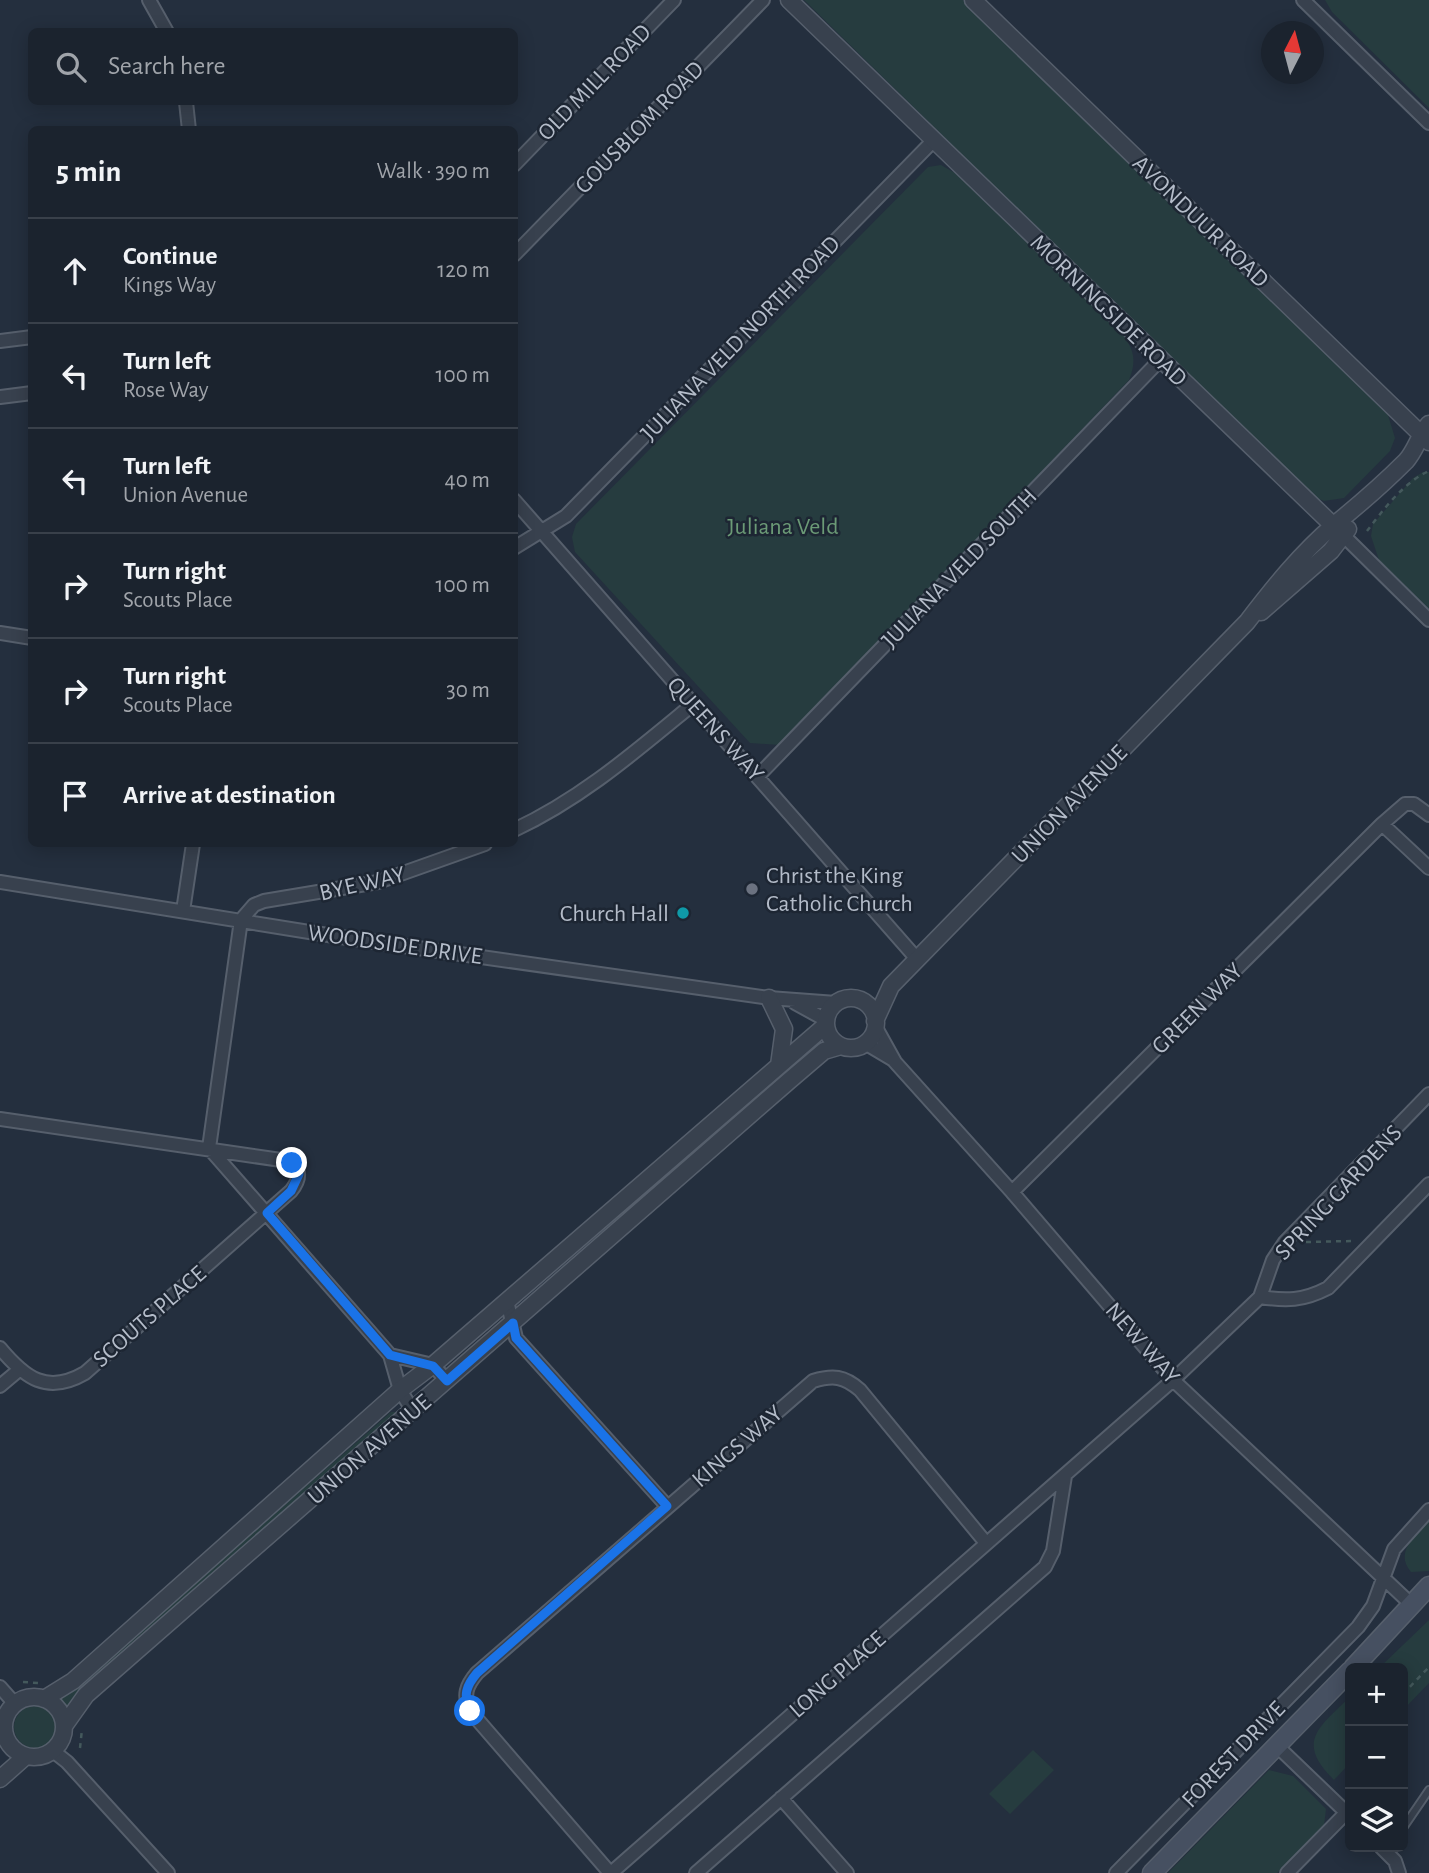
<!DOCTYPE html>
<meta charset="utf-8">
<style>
:root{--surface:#1b232e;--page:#242b36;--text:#f1f3f6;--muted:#a0a4aa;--line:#39404a}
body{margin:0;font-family:"Alegreya Sans",sans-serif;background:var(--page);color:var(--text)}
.controls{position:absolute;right:21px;bottom:21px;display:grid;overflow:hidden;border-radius:10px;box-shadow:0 4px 18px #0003}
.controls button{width:63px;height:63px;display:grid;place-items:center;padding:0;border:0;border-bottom:2px solid var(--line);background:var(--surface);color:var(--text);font:35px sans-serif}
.compass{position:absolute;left:1261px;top:21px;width:63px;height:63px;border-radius:50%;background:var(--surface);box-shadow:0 4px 18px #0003;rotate:6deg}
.stop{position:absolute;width:21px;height:21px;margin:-16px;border:5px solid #1a73e8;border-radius:50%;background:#fff}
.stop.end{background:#1a73e8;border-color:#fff;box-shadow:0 2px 7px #0008}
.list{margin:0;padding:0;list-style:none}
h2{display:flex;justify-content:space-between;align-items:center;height:91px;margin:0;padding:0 28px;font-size:30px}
h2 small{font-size:23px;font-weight:400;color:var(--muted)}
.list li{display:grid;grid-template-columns:46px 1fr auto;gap:21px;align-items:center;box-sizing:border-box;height:105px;padding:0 28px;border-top:2px solid var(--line)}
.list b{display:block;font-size:26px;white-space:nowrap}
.list p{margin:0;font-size:23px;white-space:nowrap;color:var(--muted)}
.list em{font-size:23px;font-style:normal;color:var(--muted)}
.icon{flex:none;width:38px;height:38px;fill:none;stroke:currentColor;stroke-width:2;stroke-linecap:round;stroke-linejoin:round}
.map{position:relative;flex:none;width:1429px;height:1873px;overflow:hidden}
.search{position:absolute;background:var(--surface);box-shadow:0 4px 18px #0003;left:28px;top:28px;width:490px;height:77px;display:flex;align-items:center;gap:18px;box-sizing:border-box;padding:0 24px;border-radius:10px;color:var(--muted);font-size:26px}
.panel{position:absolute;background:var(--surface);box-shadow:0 4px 18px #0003;left:28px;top:126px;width:490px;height:721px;border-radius:10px}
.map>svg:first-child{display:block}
</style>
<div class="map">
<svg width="1429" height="1873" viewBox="0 0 1429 1873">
<rect width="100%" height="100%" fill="#242f3e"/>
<path fill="#263c3f" d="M804,0H963L1388,415L1395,438L1390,451L1344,498L1324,501L1312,496Z
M1325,0H1429V108L1332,12Z
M941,165L955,173L1124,336C1135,352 1136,362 1129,380L780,745L750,743L575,552L572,537L576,524L928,167Z
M1423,472H1429V609L1379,560L1371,536L1373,524L1413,478Z
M391,1412H396L397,1415L72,1700L64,1712L55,1702L70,1693Z
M1429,1521V1571L1411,1572C1394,1552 1415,1536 1429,1521Z
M1429,1620V1683L1403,1710V1668H1379Z
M1350,1697V1763L1334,1780C1295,1742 1319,1727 1350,1697Z
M14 1727a21 21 0 1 1 42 0a21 21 0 1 1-42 0Z
M1033,1750L1054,1770L1010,1814L989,1794Z
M1269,1770L1293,1776L1326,1809L1324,1826L1277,1873H1168Z"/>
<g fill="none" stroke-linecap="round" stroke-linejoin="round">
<defs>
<path id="service" d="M1403,1828L1429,1790"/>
<path id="minor" d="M149,0L167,32
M1303,0L1429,123
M186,102L189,130
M514,165L674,0
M514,255L763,0
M0,341L32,337
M0,397L32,393
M514,500L917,959
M1344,536L1429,620
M514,548L566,516L934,140
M0,633L32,638
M758,776L1160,360
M1382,824L1405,804H1414L1429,815
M514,830C581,799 636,751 692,705
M0,882L334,936L769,998L836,1003
M183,911L193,844
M795,1003L826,1020
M875,1026L895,1062L1012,1192L1173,1380L1411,1604
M865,1043L892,1059
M0,1119L288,1161C302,1168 300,1180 291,1191L85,1373C47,1395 25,1378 0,1348
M209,1148L241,920L254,905L264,901L378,882L485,844
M209,1148L390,1355L400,1390L413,1411
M1012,1192L1382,824L1429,868
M1260,1297C1286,1301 1303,1301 1328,1288L1429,1184
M507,1301L516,1338L667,1506
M390,1355L433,1365L447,1381
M0,1386L19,1370
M0,1687L15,1704
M1276,1745L1350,1816
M53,1751L67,1762L168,1873
M781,1798L847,1873
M1381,1847L1395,1861L1399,1873
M610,1873L470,1711C463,1695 466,1686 477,1673L813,1381C833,1375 844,1376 860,1390L986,1543
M611,1873L1173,1380L1260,1297L1273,1260L1285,1242L1429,1094
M696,1873L1045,1567L1053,1551L1065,1476
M1116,1873L1358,1627L1373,1606L1394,1549L1429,1510
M1287,1873L1346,1813"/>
<path id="tertiary" d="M789,0L1344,536
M973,0L1429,442
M1261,612L1331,551L1348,529
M769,998L784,1029L779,1065
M826 1023a25 25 0 1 1 50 0a25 25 0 1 1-50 0Z
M875,1021L891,986L1247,622C1273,588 1301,553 1334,525C1360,504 1382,485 1406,461C1416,450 1419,435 1429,424
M4 1727a30 30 0 1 1 60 0a30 30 0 1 1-60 0Z
M44,1699L73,1681L400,1390L433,1365L826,1025
M64,1726L86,1695L790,1080L824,1051L841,1046
M0,1779L26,1756"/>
<path id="secondary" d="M1353,1668L1429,1586
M1152,1873L1350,1671"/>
</defs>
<use href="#service" stroke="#565f6c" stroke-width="10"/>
<use href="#minor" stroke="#565f6c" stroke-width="16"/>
<use href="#tertiary" stroke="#565f6c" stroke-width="19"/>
<use href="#secondary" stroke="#565f6c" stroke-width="21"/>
<path stroke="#44595c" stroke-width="2.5" stroke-dasharray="5 5" stroke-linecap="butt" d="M1367,531C1383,510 1404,482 1429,471
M1306,1242L1352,1241
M23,1682L38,1683
M1403,1694L1429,1667
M80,1748L82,1729"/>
<use href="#service" stroke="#38414e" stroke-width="6"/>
<use href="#minor" stroke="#38414e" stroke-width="12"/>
<use href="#tertiary" stroke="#38414e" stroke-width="16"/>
<use href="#secondary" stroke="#465061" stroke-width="18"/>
</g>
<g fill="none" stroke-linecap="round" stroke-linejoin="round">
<path stroke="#1a73e8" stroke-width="9" d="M292,1163L299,1174L291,1191L267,1213L390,1355L433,1366L447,1381L513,1323L516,1338L667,1506L477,1673C466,1686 463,1695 470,1711"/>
</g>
<circle fill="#6b7280" stroke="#1d2633" stroke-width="2.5" cx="752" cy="889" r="7"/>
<circle fill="#0f9aa8" stroke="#1d2633" stroke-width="2.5" cx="683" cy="913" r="7"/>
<g text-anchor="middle" stroke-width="5" stroke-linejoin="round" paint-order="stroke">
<g font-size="24" fill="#b4bcc9" stroke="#1d2633">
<text transform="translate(594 82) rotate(-46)" y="8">OLD MILL ROAD</text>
<text transform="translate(639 127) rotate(-46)" y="8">GOUSBLOM ROAD</text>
<text transform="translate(1201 221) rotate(44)" y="8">AVONDUUR ROAD</text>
<text transform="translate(1109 310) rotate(44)" y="8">MORNINGSIDE ROAD</text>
<text transform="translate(740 338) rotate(-46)" y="8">JULIANA VELD NORTH ROAD</text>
<text transform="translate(959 568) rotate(-46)" y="8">JULIANA VELD SOUTH</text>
<text transform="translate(716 729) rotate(48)" y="8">QUEENS WAY</text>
<text transform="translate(1069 804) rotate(-46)" y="8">UNION AVENUE</text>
<text transform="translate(362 883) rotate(-13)" y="8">BYE WAY</text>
<text transform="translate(395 944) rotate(8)" y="8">WOODSIDE DRIVE</text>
<text transform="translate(1197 1008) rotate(-45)" y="8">GREEN WAY</text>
<text transform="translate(1338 1192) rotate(-47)" y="8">SPRING GARDENS</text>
<text transform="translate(149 1316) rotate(-41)" y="8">SCOUTS PLACE</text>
<text transform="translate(1143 1343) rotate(49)" y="8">NEW WAY</text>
<text transform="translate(737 1446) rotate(-41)" y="8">KINGS WAY</text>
<text transform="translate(369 1449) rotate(-41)" y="8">UNION AVENUE</text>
<text transform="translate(837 1674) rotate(-41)" y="8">LONG PLACE</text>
<text transform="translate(1233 1754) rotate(-46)" y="8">FOREST DRIVE</text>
</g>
<g font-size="24" fill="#6b9a76" stroke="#1d2633">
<text x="783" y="534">Juliana Veld</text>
</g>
<g font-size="24" fill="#b4bcc9" stroke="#1d2633" text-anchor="start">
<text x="766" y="883">Christ the King<tspan x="766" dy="28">Catholic Church</tspan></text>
<text x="669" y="921" text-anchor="end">Church Hall</text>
</g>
</g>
</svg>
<div class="controls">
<button>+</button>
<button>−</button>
<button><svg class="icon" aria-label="layers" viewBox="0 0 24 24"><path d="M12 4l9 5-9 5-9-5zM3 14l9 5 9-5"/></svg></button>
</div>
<svg class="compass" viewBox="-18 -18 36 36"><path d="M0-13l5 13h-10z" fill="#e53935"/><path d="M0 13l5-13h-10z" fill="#a0a4aa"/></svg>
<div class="stop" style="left:470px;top:1711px"></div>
<div class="stop end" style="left:292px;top:1163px"></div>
<div class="search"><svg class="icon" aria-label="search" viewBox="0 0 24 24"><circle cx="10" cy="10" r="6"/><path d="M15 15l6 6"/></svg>Search here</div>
<section class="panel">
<h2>5 min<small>Walk · 390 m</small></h2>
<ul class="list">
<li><svg class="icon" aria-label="ahead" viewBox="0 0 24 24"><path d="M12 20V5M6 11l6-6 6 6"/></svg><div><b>Continue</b><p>Kings Way</p></div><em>120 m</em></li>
<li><svg class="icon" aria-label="left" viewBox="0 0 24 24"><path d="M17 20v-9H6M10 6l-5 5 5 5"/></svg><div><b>Turn left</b><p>Rose Way</p></div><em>100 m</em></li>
<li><svg class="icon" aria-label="left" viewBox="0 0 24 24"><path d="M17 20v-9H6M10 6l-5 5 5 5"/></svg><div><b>Turn left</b><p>Union Avenue</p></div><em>40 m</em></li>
<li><svg class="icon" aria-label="right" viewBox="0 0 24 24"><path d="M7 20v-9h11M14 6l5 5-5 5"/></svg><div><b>Turn right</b><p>Scouts Place</p></div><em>100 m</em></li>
<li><svg class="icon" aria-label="right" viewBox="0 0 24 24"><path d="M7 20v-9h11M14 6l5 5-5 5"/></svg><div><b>Turn right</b><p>Scouts Place</p></div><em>30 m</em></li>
<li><svg class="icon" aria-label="arrive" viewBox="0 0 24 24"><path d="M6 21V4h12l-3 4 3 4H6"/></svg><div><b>Arrive at destination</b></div></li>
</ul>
</section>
</div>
